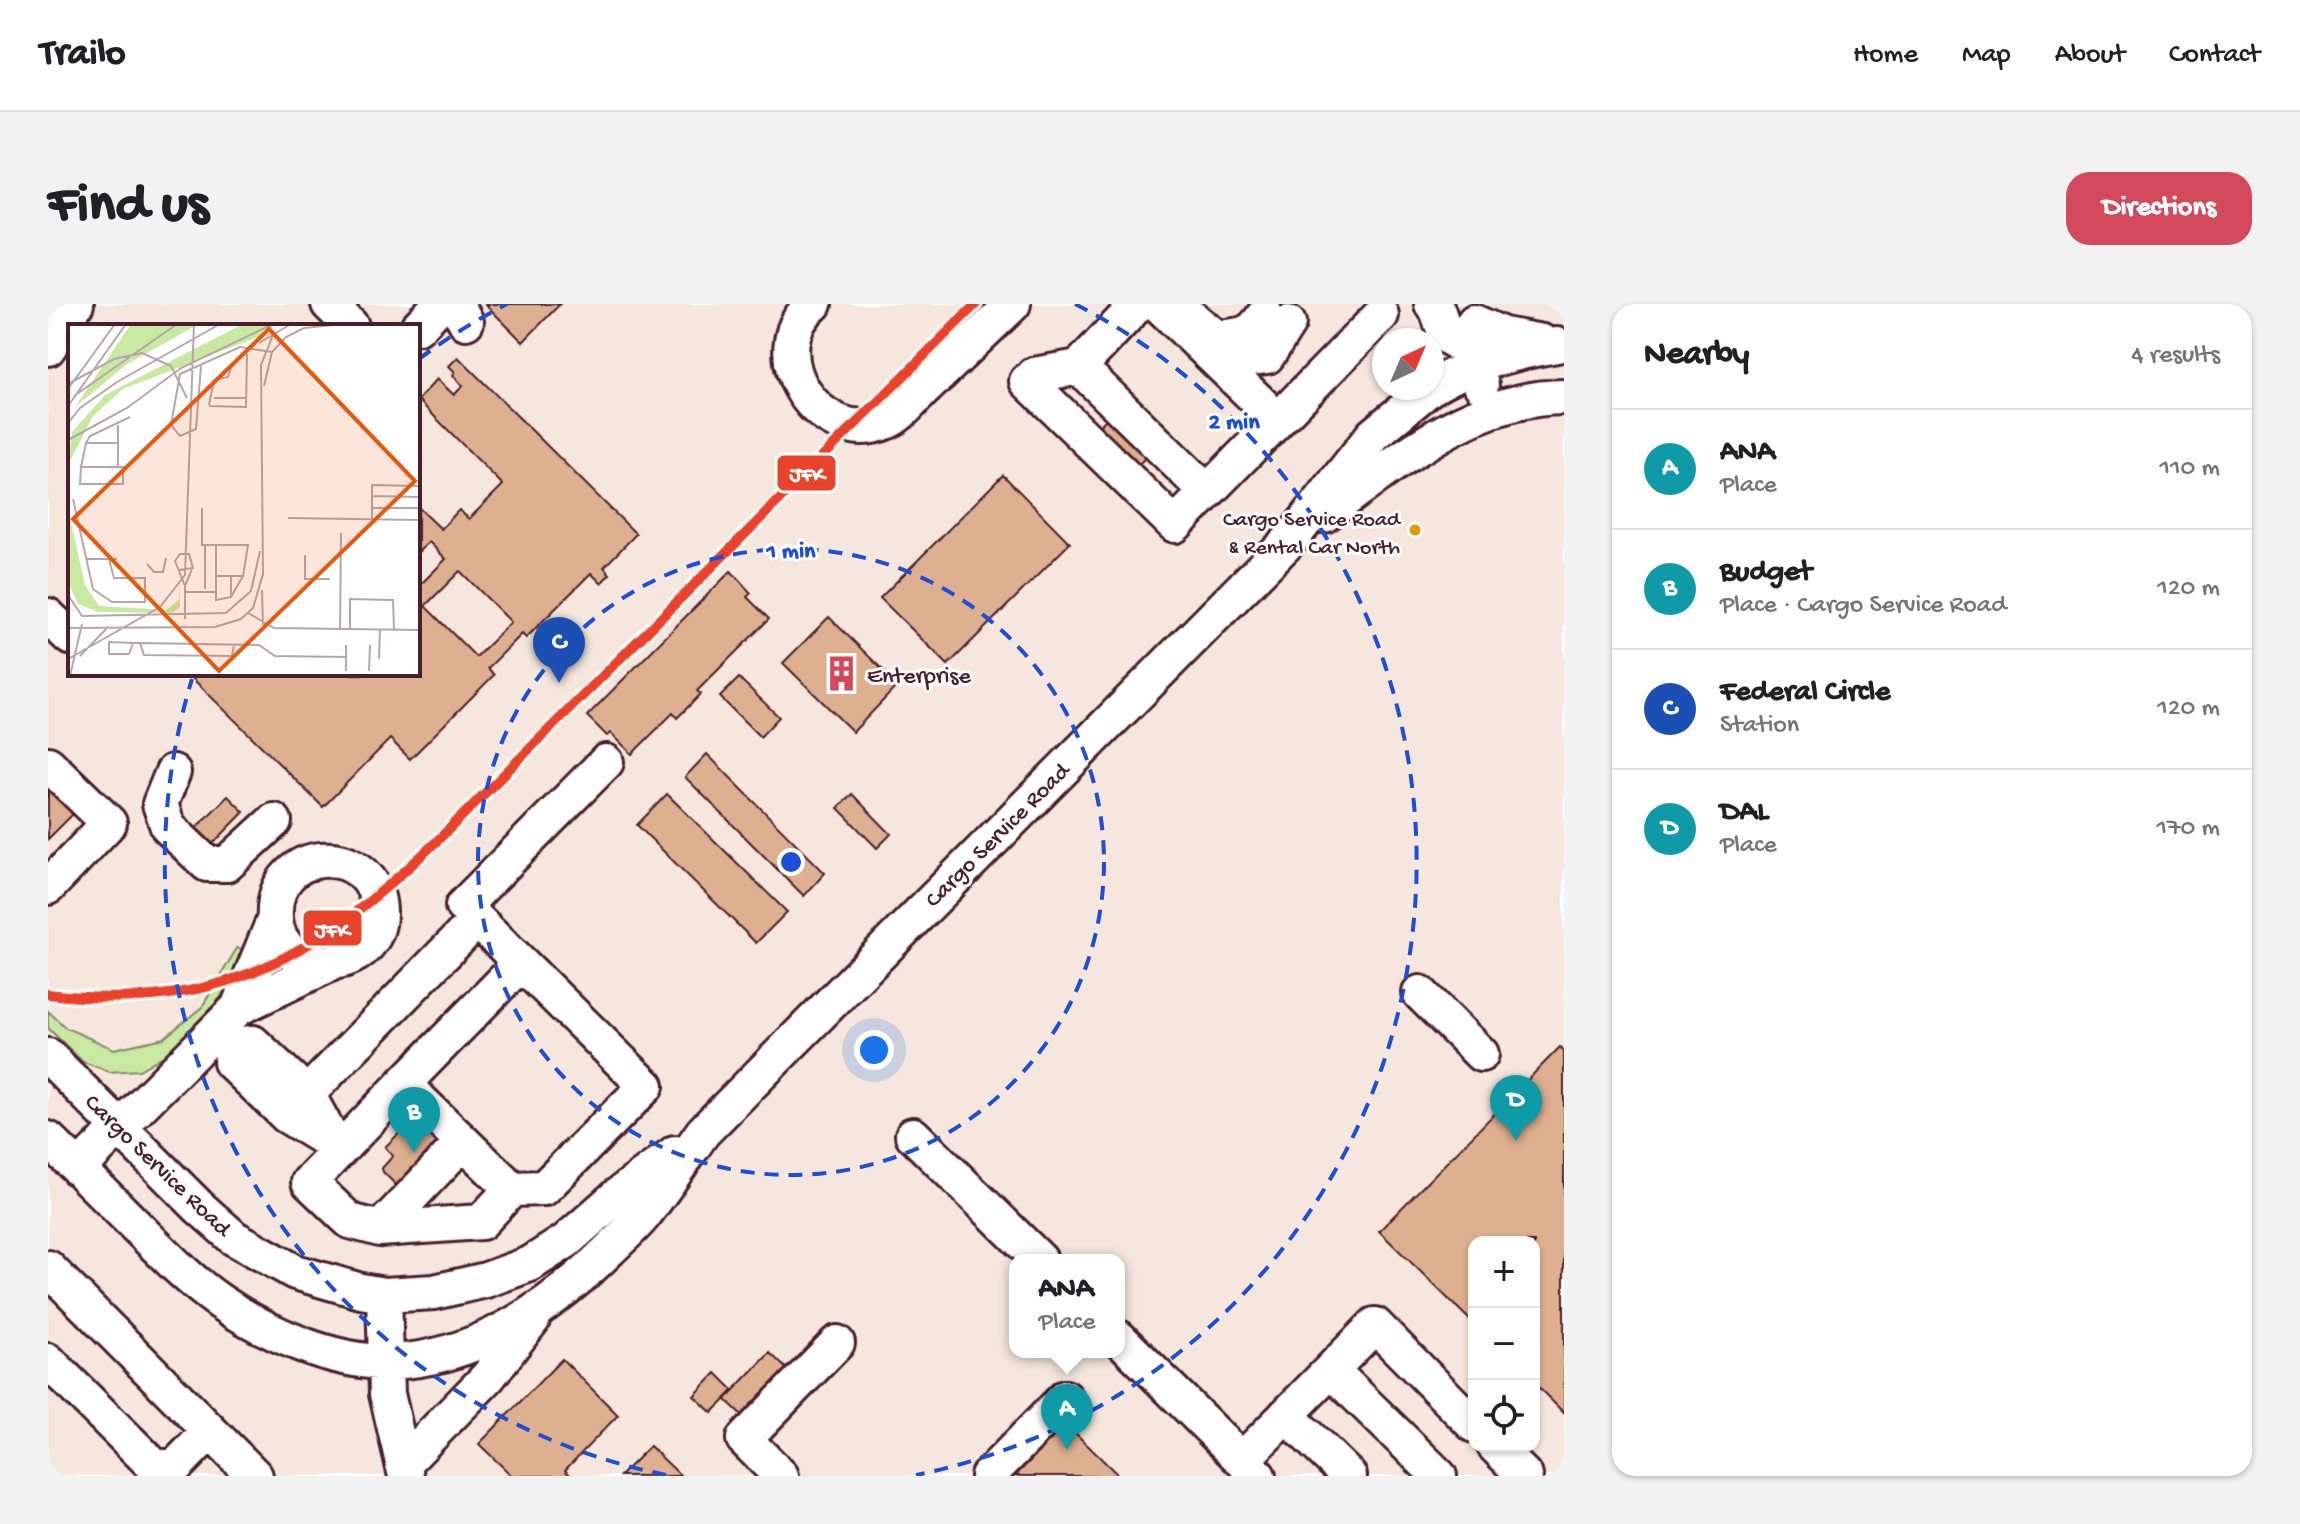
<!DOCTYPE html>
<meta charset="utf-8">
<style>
:root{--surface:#fff;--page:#f2f2f2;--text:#202124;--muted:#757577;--line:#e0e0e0;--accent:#d1495b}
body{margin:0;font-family:"Gochi Hand",sans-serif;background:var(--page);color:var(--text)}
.controls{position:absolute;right:24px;bottom:24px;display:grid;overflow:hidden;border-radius:16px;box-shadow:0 2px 6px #0004}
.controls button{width:72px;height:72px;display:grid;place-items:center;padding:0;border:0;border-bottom:2px solid var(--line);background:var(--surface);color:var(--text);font:40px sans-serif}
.compass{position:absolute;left:1324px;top:24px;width:72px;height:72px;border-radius:50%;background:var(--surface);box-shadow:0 2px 6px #0004;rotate:44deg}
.you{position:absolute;left:826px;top:746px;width:28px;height:28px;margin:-20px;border:6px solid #fff;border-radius:50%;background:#1a73e8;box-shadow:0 0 0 12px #1a73e833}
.badge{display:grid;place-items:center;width:52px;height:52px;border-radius:50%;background:var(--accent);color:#fff;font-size:26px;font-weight:700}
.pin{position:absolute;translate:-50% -66px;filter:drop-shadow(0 2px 4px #0008)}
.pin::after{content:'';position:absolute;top:42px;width:28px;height:24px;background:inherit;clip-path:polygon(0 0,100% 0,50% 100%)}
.popup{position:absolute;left:961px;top:950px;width:116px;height:104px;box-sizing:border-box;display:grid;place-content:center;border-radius:16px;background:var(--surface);filter:drop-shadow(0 2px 6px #0005);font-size:26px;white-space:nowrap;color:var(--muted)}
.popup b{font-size:30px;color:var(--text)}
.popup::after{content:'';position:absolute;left:50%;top:100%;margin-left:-16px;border:16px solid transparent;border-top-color:var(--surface)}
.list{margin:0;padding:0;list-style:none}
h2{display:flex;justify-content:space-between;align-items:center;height:104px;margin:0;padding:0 32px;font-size:34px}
h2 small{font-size:26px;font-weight:400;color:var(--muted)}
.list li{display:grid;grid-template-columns:52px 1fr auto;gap:24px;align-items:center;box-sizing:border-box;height:120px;padding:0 32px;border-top:2px solid var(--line)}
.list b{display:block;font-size:30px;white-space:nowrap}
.list p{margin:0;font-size:26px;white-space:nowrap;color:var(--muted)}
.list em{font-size:26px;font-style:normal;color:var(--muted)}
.icon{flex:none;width:44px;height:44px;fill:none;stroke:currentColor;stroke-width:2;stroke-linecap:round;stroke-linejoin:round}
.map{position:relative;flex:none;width:1516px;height:1172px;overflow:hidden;border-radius:24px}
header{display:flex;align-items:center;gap:48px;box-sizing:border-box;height:112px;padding:0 40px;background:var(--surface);border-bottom:2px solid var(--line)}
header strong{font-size:38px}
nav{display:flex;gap:44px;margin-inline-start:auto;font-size:28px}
.intro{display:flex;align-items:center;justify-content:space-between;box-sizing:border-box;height:192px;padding:0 48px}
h1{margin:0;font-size:56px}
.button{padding:20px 36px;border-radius:24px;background:var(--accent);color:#fff;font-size:28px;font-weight:700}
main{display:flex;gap:48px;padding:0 48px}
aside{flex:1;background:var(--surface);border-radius:24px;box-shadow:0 2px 6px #0004}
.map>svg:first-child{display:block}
</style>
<header>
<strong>Trailo</strong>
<nav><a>Home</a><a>Map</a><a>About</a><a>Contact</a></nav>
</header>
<div class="intro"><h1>Find us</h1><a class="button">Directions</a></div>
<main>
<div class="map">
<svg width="1516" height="1172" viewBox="0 0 1516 1172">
<rect width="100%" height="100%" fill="#fff"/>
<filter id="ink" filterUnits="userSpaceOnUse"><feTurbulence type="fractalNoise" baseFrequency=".0125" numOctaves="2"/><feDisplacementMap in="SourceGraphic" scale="16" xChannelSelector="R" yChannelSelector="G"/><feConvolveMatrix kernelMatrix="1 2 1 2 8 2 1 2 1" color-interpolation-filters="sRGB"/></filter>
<g filter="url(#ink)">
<path fill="#f5e7de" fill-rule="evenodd" d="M0,0H1516V1172H0ZM22,22H370V370H22ZM1336,36H1384V84H1336ZM1426,938H1486V1142H1426ZM967,956H1071V1048H967Z"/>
<path fill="#c7e9a2" stroke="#888466" stroke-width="2" d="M189,644L201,646L172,694L122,748L91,766L62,768L35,758L0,724V707L18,724L66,745L116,734L154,703Z"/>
<path fill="#dfb090" stroke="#4a1f2b" stroke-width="2" fill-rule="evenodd" d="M437,0H512L475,38Z
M410,53L588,230L556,263L562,270L553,279L543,269L478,334L474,330L440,364L446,371L362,455L342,435L275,503L140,370H370V283L398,255L381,238L370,248V203L393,225L411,206L421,215L455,181L370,96L389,75L406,91L415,82L405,71L407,68L401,62ZM412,267L463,318L428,353L377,302Z
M1066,107L1105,146L1085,166L1046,127Z
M955,171L1022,239L900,361L832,294Z
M683,267L703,289L699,293L721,315L649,387L653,390L629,414L625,409L584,450L563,429L559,432L539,412Z
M781,313L850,381L805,428L735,359Z
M691,374L731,413L712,433L672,393Z
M659,450L777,569L756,592L637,473Z
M0,470L1,484L26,509L0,535Z
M619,490L739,608L708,639L589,521Z
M804,490L843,530L829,544L790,504Z
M180,492L196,508L155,550L139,533Z
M1512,743L1516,747V1109L1486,1079V938H1426V1020L1331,927Z
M366,815H369L395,843L352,885L335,868L334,864L345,852L337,843Z
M722,1049L747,1073L702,1119L677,1095Z
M514,1055L570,1111L517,1166L523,1172H464L431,1140Z
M668,1069L686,1087L664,1109L646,1092Z
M1018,1120L1071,1172H967Z
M602,1142L633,1172H572Z"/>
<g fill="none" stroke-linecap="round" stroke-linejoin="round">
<defs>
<path id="minor" d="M281,0L303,22
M408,0L418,18
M766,0C708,46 771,148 840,117C852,112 863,98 872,89C903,59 934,30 965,0
M1110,0L1230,116
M1384,0L1389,5L1398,32L1420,45L1433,81
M1140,11L1169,34C1195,31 1202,33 1217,10
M1426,18L1455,31L1494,38
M370,23L393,0
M1169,34L1204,54L1219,52L1240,19
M0,44L28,0
M1031,63L1159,188
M986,71L1031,63L1090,0
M979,77L1127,221L1333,11
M1384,83C1422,59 1466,48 1509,41
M1276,211C1350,158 1421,94 1516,93
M0,312L22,333
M0,460L61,519L0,583
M125,468L112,500L120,523L159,560H179L226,517
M1372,689L1433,750
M190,704L227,614C222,539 328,536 331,607C333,671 231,677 227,614
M205,739L259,790L287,841L239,812L183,758L185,741Z
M0,752L151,903L186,934L247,968L313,987L336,991L386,988L438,976L482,960L518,937L570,891L627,849
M355,780L473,659
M259,790L429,616
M865,831L992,956
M0,835C30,864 60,894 90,924C116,950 141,976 171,997C218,1029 282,1058 340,1058C426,1056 502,1004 561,946C572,935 585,924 595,912C616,885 635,856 655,828L1244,234L1325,131L1382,84
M30,865L190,704L282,660
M464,885L496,884L598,782L415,602L558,458
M332,925L433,918L464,885L355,780L261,878L302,917L332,925L415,838
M0,964L207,1172
M336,991L339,1090L358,1172
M1071,1034L1210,1172
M0,1057L108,1164L129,1161L162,1127
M1283,1066L1391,1172
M1238,1111L1301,1172
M1447,1142L1477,1172
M1194,1156L1327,1021L1426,1121
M355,1160L440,1073L484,1016
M733,1172L696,1135L789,1039
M940,1172L1017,1094"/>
</defs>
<use href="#minor" stroke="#4a1f2b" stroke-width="40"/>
<use href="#minor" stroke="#fff" stroke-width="34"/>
<defs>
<path id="rail-1" d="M0,690C173,710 271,651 391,535L928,0"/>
</defs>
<use href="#rail-1" stroke="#fff" stroke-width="16"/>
<use href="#rail-1" stroke="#ea432c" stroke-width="10"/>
</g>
</g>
<g fill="none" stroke="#1d4ed8" stroke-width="4" stroke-dasharray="14 10">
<circle cx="743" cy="558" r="313"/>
<path d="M618 1171A626 626 0 0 1 144 375M371 55A626 626 0 0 1 459 0M1027 0A626 626 0 0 1 868 1171"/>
</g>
<defs>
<symbol id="building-bare" viewBox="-9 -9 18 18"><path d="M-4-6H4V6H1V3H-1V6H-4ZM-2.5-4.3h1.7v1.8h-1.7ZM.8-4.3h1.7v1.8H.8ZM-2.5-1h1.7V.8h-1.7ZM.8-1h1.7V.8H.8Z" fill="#d1495b" stroke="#fff" stroke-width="2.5" paint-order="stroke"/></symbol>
</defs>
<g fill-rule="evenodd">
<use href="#building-bare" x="768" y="344" width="51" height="51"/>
</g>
<circle fill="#e69804" stroke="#fff" stroke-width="3" cx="1367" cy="226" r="7"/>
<g text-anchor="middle" stroke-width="6" stroke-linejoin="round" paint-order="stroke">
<g font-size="22" fill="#4a1f2b" stroke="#fff" text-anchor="end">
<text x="1352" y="221">Cargo Service Road<tspan x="1352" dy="28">&amp; Rental Car North</tspan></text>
</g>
<g font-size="24" fill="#4a1f2b" stroke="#fff" text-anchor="start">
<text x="819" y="378">Enterprise</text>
</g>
<g font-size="24" fill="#4a1f2b" stroke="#fff">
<text transform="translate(948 530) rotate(-45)" y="8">Cargo Service Road</text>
<text transform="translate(111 860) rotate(44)" y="8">Cargo Service Road</text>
</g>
</g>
<g transform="translate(20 20)">
<rect width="352" height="352" fill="#fff"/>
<path d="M63,0H131L59,40L7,83ZM175,0H207L198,10L55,65L25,92L0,141L4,108L37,71ZM0,186L17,261L31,282L98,286L111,276V253L112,283L104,289L30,288L10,280L0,258Z" fill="#c7e9a2"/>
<path fill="none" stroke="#b7a5aa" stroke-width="2" d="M191,19L223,0M133,42L128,105L112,112L103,101L112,50L172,23L204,28M0,60L46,35L74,29L103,42L119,74M196,62L204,28L218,13L236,4L276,0M0,65L47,0M6,72L109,0M146,74H178M141,81L146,56L160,53L163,44M0,82L58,0M141,82L178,83L179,30M0,99L12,84L49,58L152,0M50,101V143M0,116L59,84L113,44L205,0M18,119H50M13,143H55V160H12L13,143L18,119L22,112L62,93M304,172L352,173M5,175L25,265L44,278H77V254H46L41,235M134,184V221H180L175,252M304,184H352M220,194L352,196M304,195V161L352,162M237,231V255H262M18,235H49M79,240L86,248H95L98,234M111,246L125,244L121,230H112L107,237L117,262M148,252V221M163,252V273L148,276V252H175L163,273M137,265V221M194,266L195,301M117,268H147H121M0,271L14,292M180,289L206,304L352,306M14,292L158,289L183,267L192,227M117,295V262L124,245M0,304L147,303L173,295L185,284L195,250L193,41L205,11M272,306L273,209M282,306V275L325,276L326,306M65,319L61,330H41V318L65,319H72L191,321L207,332L277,333M72,319L76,331L164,332L166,321M278,321V347M12,332L40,303M0,335L92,283L117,251L126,0M311,335L312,306M301,347L302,321M2,352L14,300"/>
<path fill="#e8590c" fill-opacity="0.15" stroke="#e8590c" stroke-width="4" d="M201,5L347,157L151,347L5,195Z"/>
<rect width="352" height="352" fill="none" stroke="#4a1f2b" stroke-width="4"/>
</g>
<circle cx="743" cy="558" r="12" fill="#1d4ed8" stroke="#fff" stroke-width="4"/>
<g font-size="24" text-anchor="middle" font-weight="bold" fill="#1d4ed8" stroke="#fff" stroke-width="6" stroke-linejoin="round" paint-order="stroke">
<text x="1186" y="124">2 min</text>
<text x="743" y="253">1 min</text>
</g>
<g stroke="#fff" stroke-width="3">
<rect x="728" y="150" width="61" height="38" rx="8" fill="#ea432c"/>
<rect x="254" y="605" width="61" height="38" rx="8" fill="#ea432c"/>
</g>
<g font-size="22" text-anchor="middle" font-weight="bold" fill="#fff">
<text x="759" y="176">JFK</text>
<text x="284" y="632">JFK</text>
</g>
</svg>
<div class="controls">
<button>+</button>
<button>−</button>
<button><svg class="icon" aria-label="locate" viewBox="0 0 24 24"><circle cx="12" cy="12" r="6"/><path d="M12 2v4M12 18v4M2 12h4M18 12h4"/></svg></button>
</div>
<svg class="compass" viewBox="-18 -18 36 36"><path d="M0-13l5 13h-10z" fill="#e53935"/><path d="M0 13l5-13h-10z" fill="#757577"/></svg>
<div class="you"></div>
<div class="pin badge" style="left:1019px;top:1146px;background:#0f9aa8">A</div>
<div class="popup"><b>ANA</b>Place</div>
<div class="pin badge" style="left:366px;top:849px;background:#0f9aa8">B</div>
<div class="pin badge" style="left:511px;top:379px;background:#1a4fb4">C</div>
<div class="pin badge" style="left:1468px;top:837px;background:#0f9aa8">D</div>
</div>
<aside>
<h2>Nearby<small>4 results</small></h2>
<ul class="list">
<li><span class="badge" style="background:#0f9aa8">A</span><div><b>ANA</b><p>Place</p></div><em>110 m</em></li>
<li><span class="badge" style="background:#0f9aa8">B</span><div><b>Budget</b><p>Place · Cargo Service Road</p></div><em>120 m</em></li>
<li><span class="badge" style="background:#1a4fb4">C</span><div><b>Federal Circle</b><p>Station</p></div><em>120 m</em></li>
<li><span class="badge" style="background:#0f9aa8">D</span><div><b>DAL</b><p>Place</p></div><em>170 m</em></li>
</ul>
</aside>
</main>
